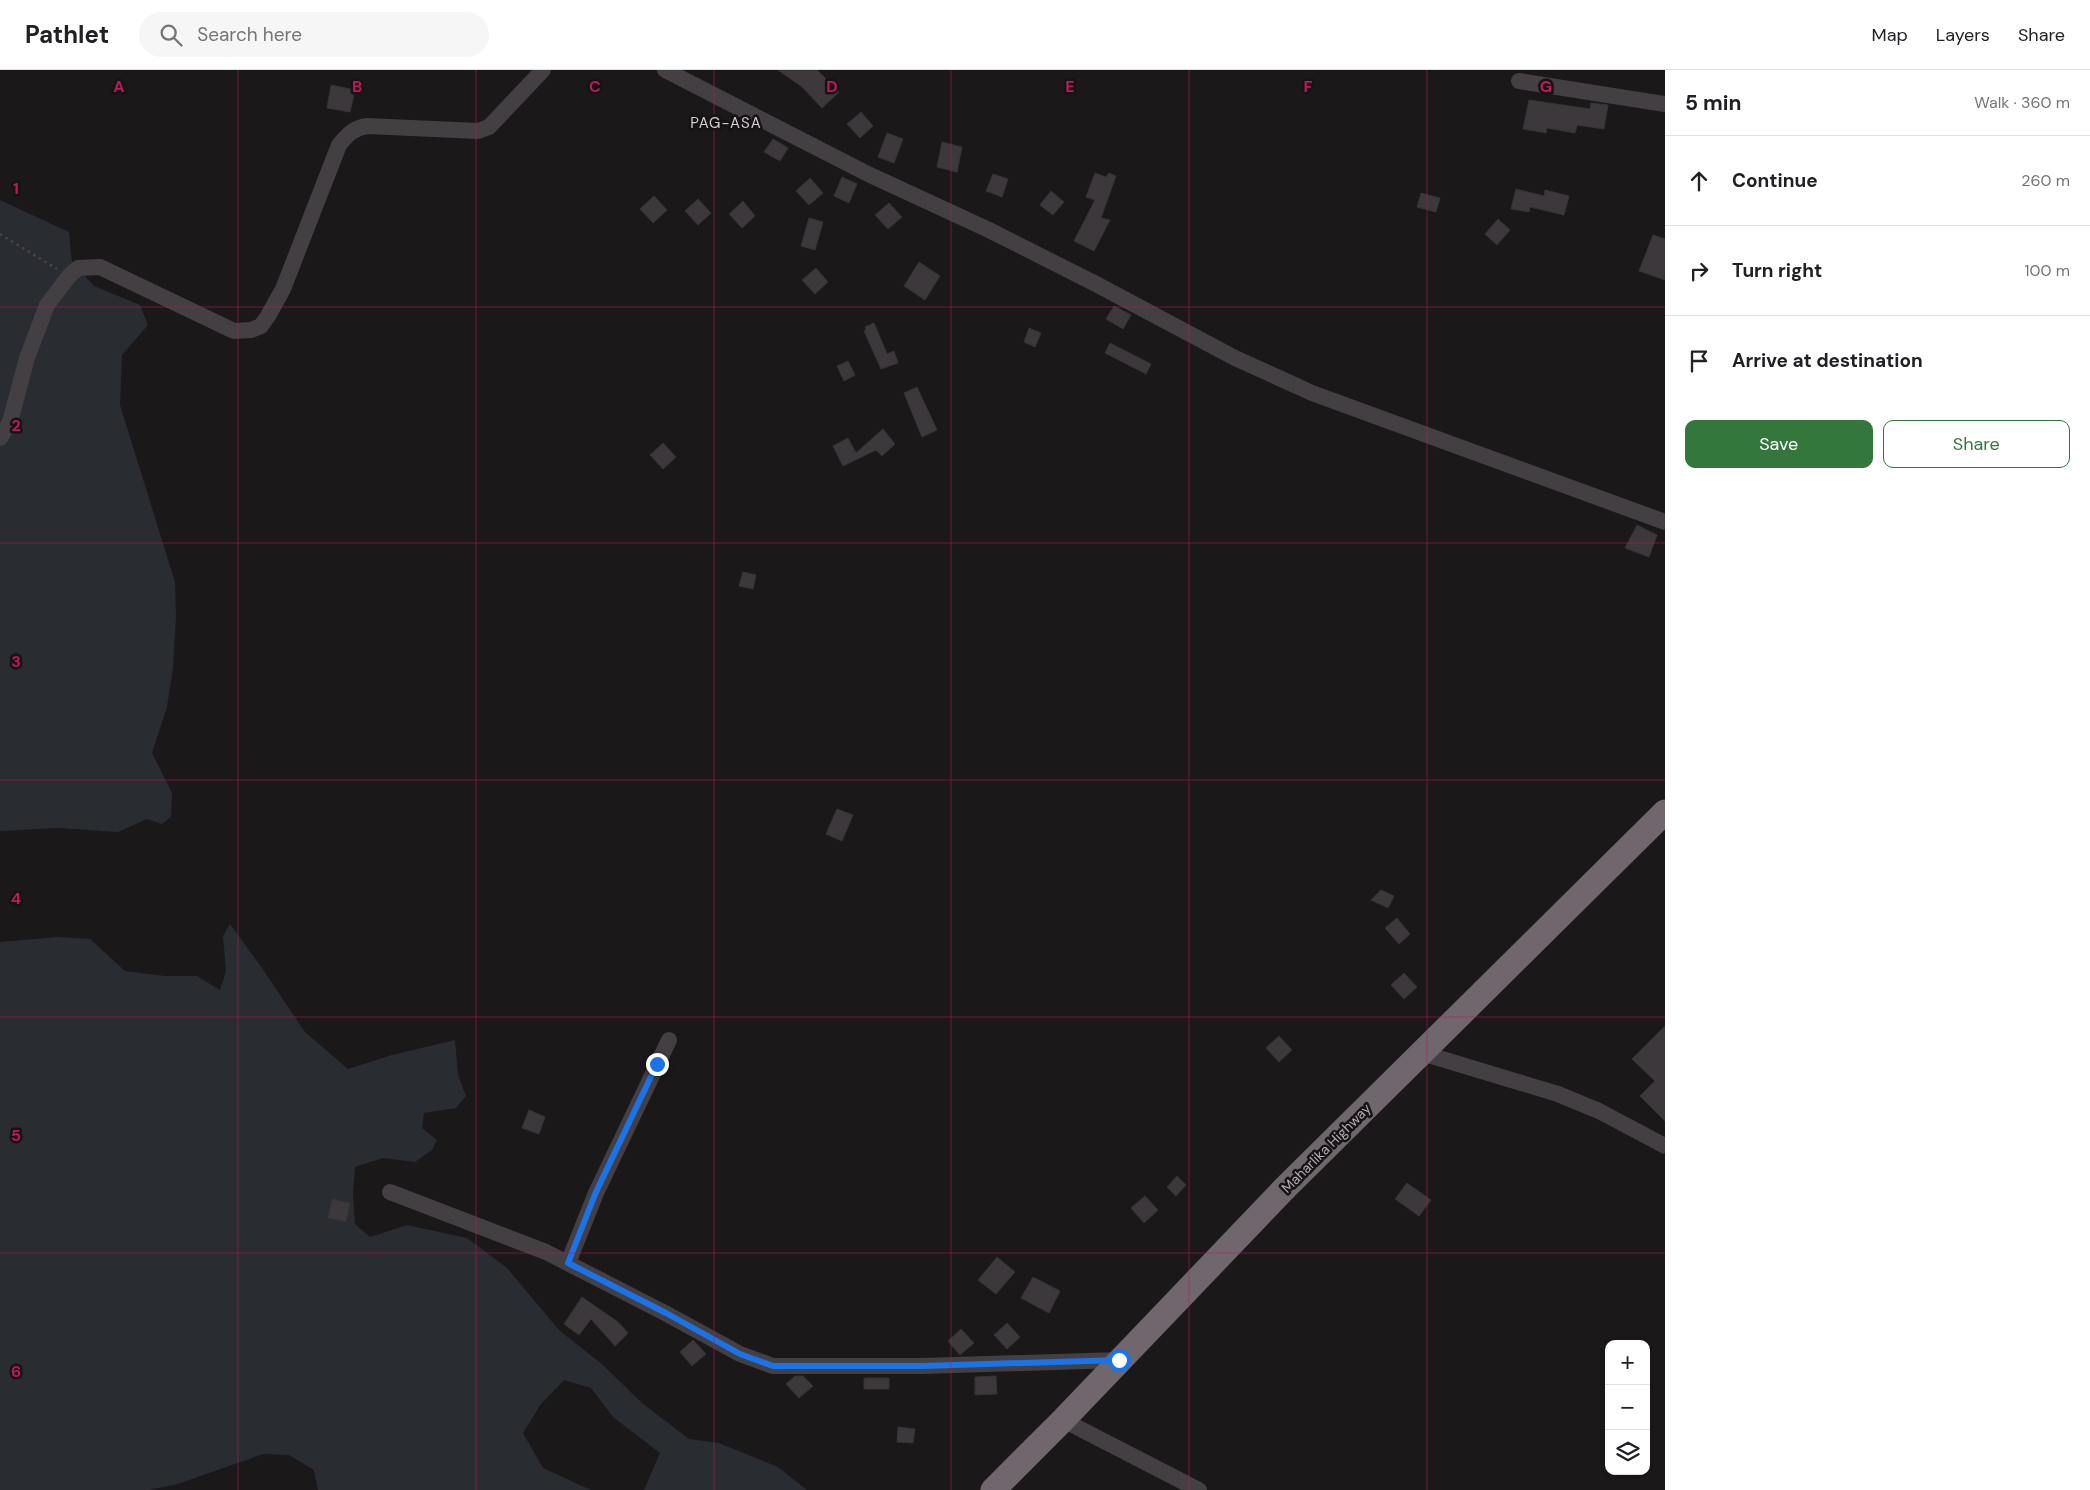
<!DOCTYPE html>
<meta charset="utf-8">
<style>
:root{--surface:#fff;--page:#f6f6f6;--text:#202124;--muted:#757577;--line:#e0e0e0;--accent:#33773d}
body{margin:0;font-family:"DM Sans",sans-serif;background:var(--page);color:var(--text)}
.controls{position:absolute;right:15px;bottom:15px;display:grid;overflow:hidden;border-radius:10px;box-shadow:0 1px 4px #0004}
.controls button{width:45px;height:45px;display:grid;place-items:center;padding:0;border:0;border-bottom:1px solid var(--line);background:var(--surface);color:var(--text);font:25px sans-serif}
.stop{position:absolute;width:15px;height:15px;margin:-11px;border:4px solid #1a73e8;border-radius:50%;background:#fff}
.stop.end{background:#1a73e8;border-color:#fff;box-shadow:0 1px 5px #0008}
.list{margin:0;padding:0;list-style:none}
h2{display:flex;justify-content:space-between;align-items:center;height:65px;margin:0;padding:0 20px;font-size:21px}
h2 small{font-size:16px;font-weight:400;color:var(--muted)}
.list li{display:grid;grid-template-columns:32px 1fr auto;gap:15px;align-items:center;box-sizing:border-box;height:90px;padding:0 20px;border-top:1px solid var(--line)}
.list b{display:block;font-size:19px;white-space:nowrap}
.list em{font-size:16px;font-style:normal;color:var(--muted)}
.actions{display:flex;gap:10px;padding:15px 20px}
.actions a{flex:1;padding:11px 0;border:1px solid var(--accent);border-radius:10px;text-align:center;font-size:18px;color:var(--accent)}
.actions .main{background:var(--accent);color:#fff}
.icon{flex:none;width:28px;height:28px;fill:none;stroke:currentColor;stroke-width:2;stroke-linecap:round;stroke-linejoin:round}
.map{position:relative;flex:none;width:1665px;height:1420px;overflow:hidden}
header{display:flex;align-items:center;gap:30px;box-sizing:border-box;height:70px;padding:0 25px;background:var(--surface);border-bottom:1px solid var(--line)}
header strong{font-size:24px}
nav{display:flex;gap:28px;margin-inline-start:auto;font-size:18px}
.search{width:350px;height:45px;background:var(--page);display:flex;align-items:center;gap:12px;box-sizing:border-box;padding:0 18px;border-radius:28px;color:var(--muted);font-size:19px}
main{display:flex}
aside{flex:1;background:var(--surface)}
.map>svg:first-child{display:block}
</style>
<header>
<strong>Pathlet</strong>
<div class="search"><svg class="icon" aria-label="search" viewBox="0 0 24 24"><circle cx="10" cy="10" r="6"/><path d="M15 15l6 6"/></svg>Search here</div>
<nav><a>Map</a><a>Layers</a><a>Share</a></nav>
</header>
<main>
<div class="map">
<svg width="1665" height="1420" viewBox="0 0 1665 1420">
<rect width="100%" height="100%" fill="#1a1819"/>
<path fill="#292c31" d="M0,130L69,162L72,192L94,216L140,235L148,255L122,285L120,335L175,512L176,546L173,598L167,637L152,683L172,723L171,747L162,754L147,749L118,762L57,758L0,761Z
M230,854L262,898L305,962L348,999L392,985L455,970L458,1005L466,1026L456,1038L424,1043L422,1058L437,1070L432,1080L415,1092L383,1088L355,1097L353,1124L355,1154L370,1167L407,1155L467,1168L507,1198L559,1260L603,1295L642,1333L689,1369L719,1373L778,1397L807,1420H644L660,1383L613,1347L591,1318L564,1310L541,1334L523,1363L543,1398L591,1420H318L314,1400L289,1385L263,1384L178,1414L148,1420H0V872L57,867L90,869L125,901L165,906H197L220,920L226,901L223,866Z"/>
<path fill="#3c383b" stroke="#363334" d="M778,0H817L839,22L822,38L802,17Z
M331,15L355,20L350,42L327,38Z
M1529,30L1590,39L1591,33L1608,35L1604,59L1577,55L1575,63L1547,58L1546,63L1523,59Z
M861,42L873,56L860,68L847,54Z
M887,63L903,69L894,93L878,87Z
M773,69L788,78L780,91L764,82Z
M942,72L962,77L957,102L937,97Z
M1095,103L1106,107L1109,103L1116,106L1101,148L1110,150L1094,181L1074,171L1095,130L1086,127Z
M993,104L1008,109L1002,127L986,121Z
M842,107L857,114L849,133L834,126Z
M810,108L823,123L809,135L796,121Z
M1516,119L1544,126L1545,120L1569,126L1564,145L1530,137L1529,142L1511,139Z
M1051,121L1064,132L1053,145L1040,135Z
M1421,123L1440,128L1436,142L1417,137Z
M654,126L667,140L653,153L640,139Z
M698,129L711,143L698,155L685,141Z
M743,131L755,146L742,158L729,144Z
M889,133L902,147L888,159L875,145Z
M809,148L823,152L815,180L801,176Z
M1498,149L1510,160L1497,175L1485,164Z
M1653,165L1665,169V210L1639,201Z
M919,192L940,206L925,230L904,216Z
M816,198L828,212L815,224L802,210Z
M1114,236L1131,245L1123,259L1106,249Z
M874,253L887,284L894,281L898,293L881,299L864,261L866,260L865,257Z
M1029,258L1041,263L1035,277L1024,272Z
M1110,273L1151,294L1146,304L1105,283Z
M848,291L855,305L844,311L837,296Z
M917,317L937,360L922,367L904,323Z
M883,359L895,374L882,386L876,380L843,396L833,376L848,368L856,383Z
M663,373L676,387L663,399L650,385Z
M1637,455L1657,465L1649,487L1625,478Z
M743,502L756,505L753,519L739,516Z
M837,739L853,745L842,771L826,764Z
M1381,820L1394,826L1388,838L1371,830Z
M1397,848L1410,864L1399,874L1385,858Z
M1404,903L1417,917L1404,929L1391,915Z
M1665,956V1051L1640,1026L1655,1011L1632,989Z
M1279,966L1292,980L1279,992L1266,978Z
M529,1040L545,1047L539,1064L522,1058Z
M1177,1106L1186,1115L1176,1126L1167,1117Z
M1407,1113L1431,1130L1419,1146L1395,1129Z
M1145,1126L1158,1140L1144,1153L1131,1138Z
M332,1129L350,1133L346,1152L328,1148Z
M997,1187L1015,1202L996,1224L978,1210Z
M1033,1207L1060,1221L1049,1243L1021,1228Z
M582,1227L618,1252L628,1263L615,1276L591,1249L579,1265L564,1254Z
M1007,1253L1020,1267L1007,1279L994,1265Z
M961,1259L974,1273L960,1285L948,1271Z
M693,1270L706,1284L692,1296L680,1282Z
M795,1306H803L813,1316L799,1328L786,1314Z
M996,1306L997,1324L975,1325V1307Z
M864,1308H889V1319H864Z
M898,1357L915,1359L913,1373L897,1372Z"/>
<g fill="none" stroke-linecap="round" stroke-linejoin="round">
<path stroke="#4b444a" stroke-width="2.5" stroke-dasharray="2.5 4" stroke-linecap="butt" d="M0,164L57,199"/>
<path stroke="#443f42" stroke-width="16" d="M665,0L868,104L989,160L1096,214L1235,288L1312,323L1665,452
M1519,11L1665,34
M0,368L10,352L27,288L47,235L69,206L78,198L100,197L234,261L251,260L261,256L268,246L283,219L339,75C348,64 354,58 367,56L478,61L489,57L543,0
M1422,983L1558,1024L1599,1041L1665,1076
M390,1122L546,1182L665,1243L740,1284L773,1296H923L1119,1290
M568,1193L596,1123L669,970
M1063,1350L1199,1420"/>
<path stroke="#6f666e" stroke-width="25" d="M993,1420L1063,1350L1285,1118L1665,742"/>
</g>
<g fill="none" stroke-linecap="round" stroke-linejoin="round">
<path stroke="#1a73e8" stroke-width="6" d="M657,994L596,1122L568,1193L666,1243L740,1284L773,1296H922L1119,1290"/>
</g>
<path fill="none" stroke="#c2185b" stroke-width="1" stroke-opacity="0.55" d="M238,0V1420M476,0V1420M714,0V1420M951,0V1420M1189,0V1420M1427,0V1420M0,237H1665M0,473H1665M0,710H1665M0,947H1665M0,1183H1665"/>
<g text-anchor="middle" stroke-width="5" stroke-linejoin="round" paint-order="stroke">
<g font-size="14" fill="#b9acb7" stroke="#151314">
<text transform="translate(1326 1078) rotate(-45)" y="5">Maharlika Highway</text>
</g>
<g font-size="15" letter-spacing="1" fill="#d5cdd3" stroke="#151314">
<text x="726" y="58">PAG-ASA</text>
</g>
</g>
<g font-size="16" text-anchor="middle" font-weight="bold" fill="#c2185b" stroke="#151314" stroke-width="5" stroke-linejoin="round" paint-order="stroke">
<text x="119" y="22">A</text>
<text x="357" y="22">B</text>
<text x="595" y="22">C</text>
<text x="832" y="22">D</text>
<text x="1070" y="22">E</text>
<text x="1308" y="22">F</text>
<text x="1546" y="22">G</text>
<text x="16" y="124">1</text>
<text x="16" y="361">2</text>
<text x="16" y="597">3</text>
<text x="16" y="834">4</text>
<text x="16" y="1071">5</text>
<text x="16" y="1307">6</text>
</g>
</svg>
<div class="controls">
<button>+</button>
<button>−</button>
<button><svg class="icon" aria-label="layers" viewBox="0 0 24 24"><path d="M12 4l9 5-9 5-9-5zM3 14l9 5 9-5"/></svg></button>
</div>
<div class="stop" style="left:1119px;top:1290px"></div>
<div class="stop end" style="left:657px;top:994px"></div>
</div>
<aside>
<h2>5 min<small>Walk · 360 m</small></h2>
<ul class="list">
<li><svg class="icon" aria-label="ahead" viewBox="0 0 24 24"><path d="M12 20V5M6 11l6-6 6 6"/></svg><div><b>Continue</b></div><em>260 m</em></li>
<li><svg class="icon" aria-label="right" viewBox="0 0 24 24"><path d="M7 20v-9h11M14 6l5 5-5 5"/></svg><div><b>Turn right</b></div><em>100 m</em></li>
<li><svg class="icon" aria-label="arrive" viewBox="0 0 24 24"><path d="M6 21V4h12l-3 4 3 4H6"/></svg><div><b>Arrive at destination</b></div></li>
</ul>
<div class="actions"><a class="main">Save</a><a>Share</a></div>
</aside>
</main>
